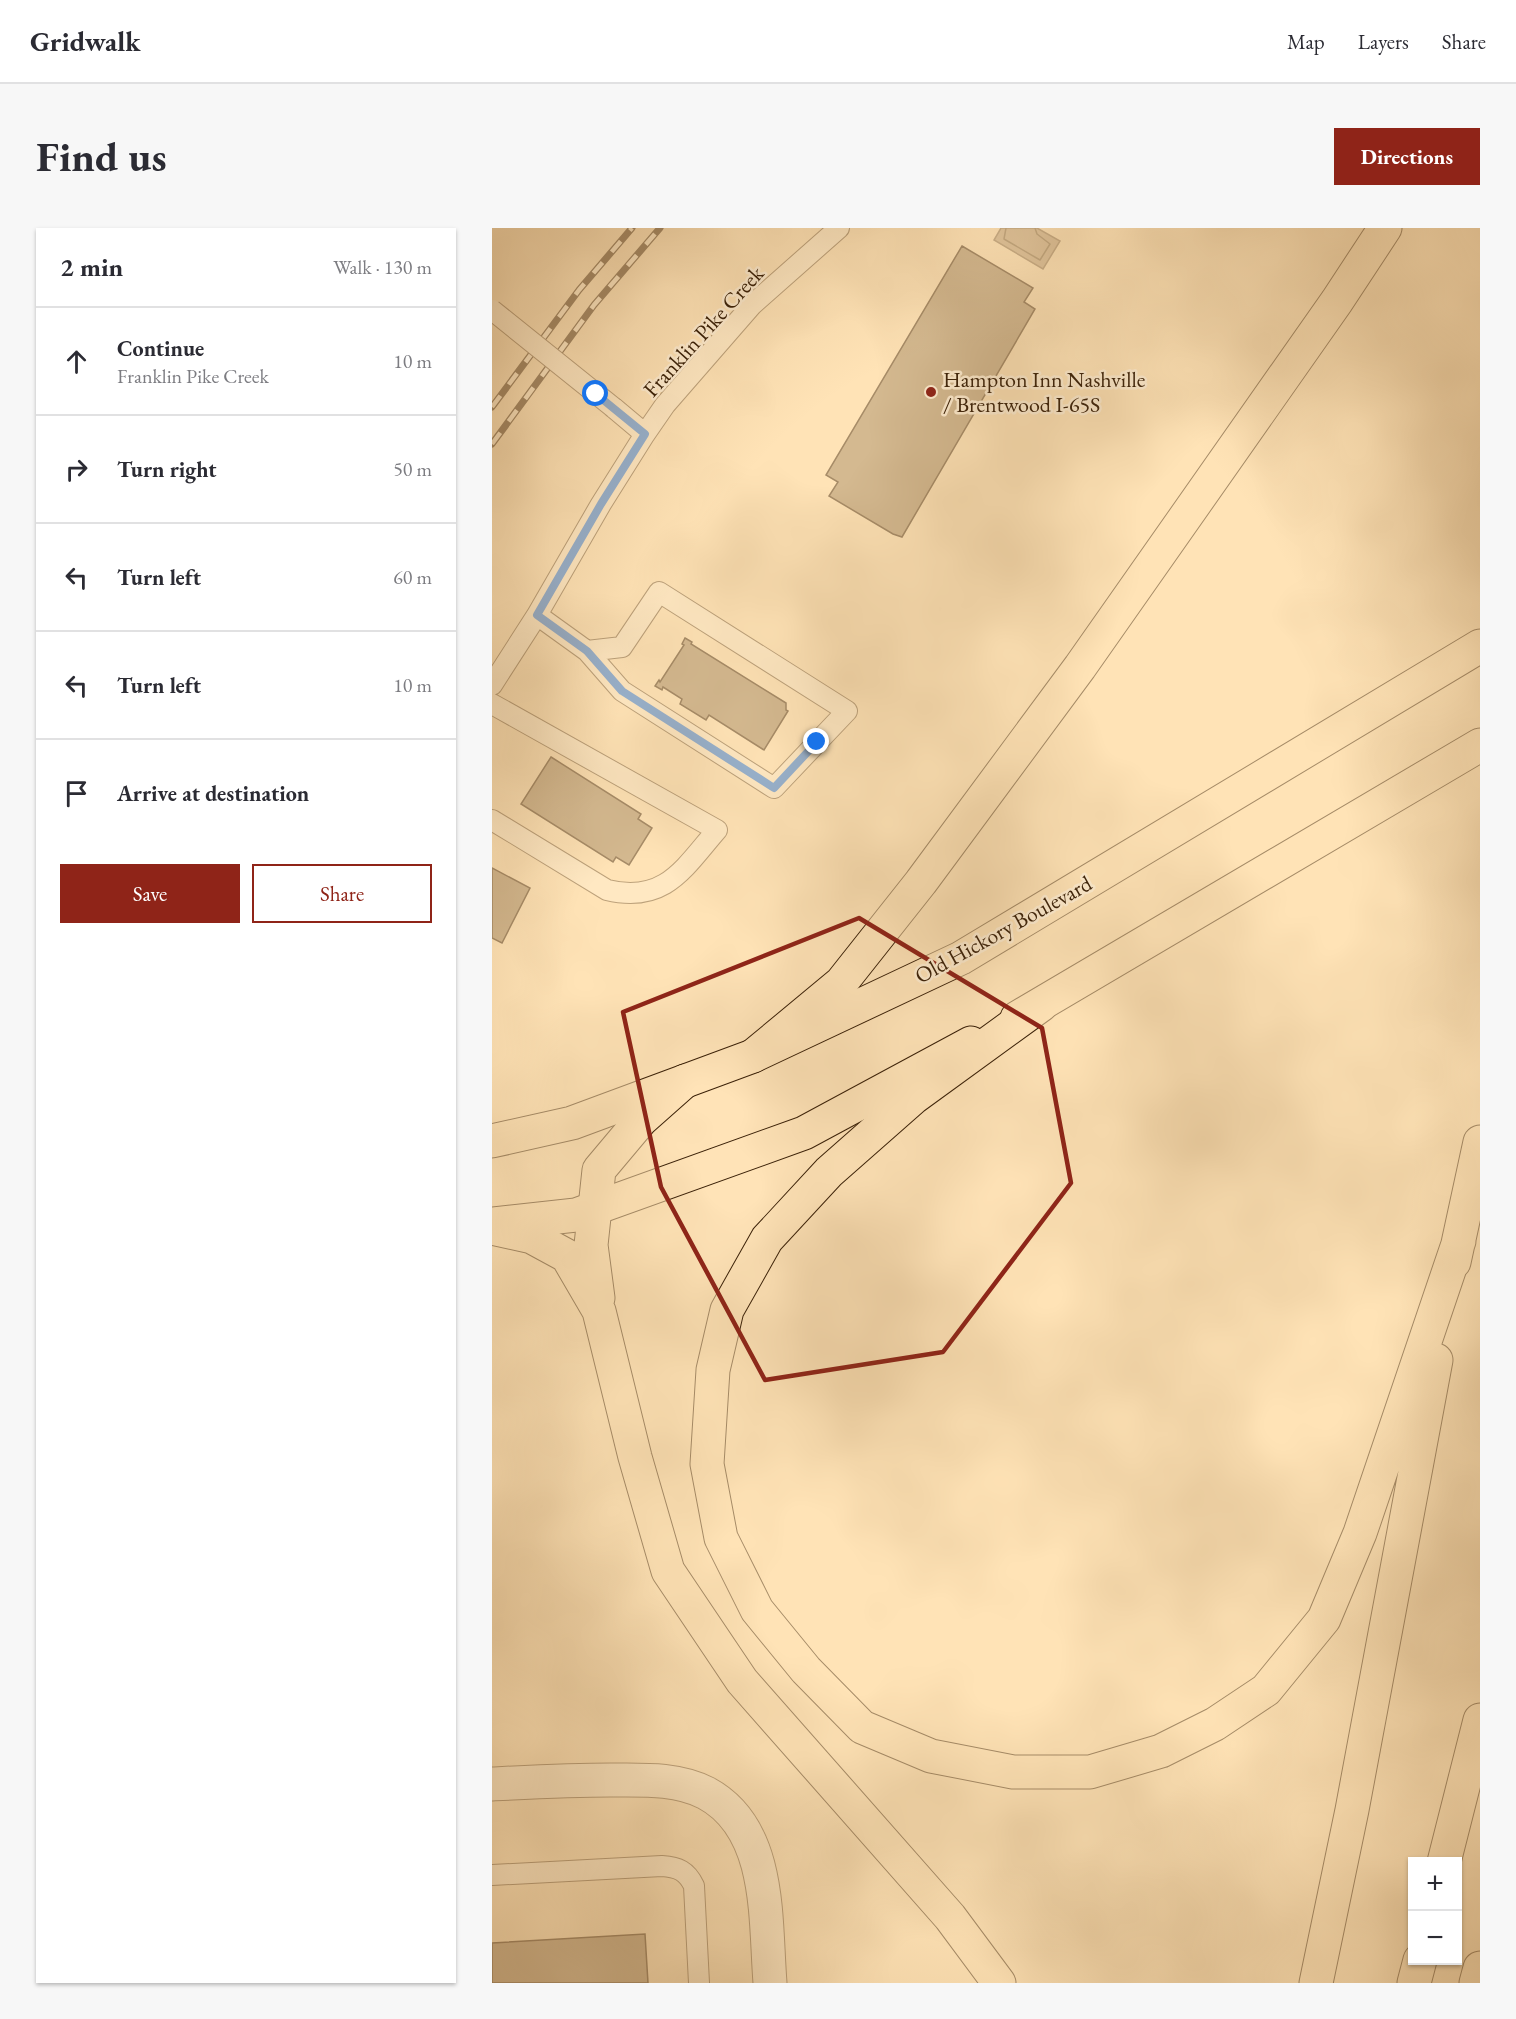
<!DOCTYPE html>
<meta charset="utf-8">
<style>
:root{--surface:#fff;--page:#f7f7f7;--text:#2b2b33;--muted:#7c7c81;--line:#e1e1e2;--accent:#8f2418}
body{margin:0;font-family:"EB Garamond",serif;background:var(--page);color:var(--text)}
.controls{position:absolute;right:18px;bottom:18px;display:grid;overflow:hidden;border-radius:0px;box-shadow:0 2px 4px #0004}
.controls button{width:54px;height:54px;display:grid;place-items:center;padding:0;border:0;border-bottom:2px solid var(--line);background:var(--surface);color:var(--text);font:30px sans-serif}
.stop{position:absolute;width:18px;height:18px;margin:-14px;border:4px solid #1a73e8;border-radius:50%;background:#fff}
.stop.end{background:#1a73e8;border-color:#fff;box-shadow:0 2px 6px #0008}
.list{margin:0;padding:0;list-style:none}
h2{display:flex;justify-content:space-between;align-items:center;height:78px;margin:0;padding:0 24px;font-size:26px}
h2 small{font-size:20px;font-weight:400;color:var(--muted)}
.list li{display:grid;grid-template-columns:39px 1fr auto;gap:18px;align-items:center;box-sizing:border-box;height:108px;padding:0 24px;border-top:2px solid var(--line)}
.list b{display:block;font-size:22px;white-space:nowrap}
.list p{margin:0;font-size:20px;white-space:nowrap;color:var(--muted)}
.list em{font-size:20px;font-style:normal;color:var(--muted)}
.actions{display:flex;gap:12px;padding:18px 24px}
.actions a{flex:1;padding:14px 0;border:2px solid var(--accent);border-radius:0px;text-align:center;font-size:21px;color:var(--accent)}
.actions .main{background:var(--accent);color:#fff}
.icon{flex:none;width:33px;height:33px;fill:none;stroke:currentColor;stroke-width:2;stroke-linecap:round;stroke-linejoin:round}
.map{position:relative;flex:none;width:988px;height:1755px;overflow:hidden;border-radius:0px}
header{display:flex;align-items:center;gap:36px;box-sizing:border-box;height:84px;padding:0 30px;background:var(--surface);border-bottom:2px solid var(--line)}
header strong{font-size:28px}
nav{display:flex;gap:33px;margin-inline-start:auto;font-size:21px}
.intro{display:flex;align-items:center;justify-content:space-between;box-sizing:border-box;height:144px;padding:0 36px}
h1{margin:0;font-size:42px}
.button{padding:15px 27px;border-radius:0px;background:var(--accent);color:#fff;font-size:21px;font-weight:700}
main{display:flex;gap:36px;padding:0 36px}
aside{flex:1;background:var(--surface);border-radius:0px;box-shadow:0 2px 4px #0004}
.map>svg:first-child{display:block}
</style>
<header>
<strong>Gridwalk</strong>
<nav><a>Map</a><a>Layers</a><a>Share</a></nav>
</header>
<div class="intro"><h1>Find us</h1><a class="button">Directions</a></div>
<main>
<aside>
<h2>2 min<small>Walk · 130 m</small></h2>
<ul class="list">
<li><svg class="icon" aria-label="ahead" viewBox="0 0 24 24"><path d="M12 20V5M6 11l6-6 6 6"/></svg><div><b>Continue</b><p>Franklin Pike Creek</p></div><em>10 m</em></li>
<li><svg class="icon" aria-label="right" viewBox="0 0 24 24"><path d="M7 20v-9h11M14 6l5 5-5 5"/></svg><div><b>Turn right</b></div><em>50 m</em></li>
<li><svg class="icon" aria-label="left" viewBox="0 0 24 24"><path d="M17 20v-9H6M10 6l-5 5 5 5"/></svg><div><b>Turn left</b></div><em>60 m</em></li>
<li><svg class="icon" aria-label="left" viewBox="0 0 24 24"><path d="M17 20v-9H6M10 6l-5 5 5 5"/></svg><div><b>Turn left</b></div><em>10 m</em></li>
<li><svg class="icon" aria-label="arrive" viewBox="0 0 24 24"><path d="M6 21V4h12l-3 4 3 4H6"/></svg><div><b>Arrive at destination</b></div></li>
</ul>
<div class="actions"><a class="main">Save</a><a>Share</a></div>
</aside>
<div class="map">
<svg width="988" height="1755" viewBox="0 0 988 1755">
<rect width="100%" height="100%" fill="#ffe3b7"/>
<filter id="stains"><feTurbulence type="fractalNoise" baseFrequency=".00333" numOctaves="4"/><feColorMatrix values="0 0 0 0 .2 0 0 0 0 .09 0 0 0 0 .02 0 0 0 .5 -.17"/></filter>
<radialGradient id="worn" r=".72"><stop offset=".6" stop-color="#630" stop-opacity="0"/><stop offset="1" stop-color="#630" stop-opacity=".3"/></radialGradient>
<path fill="#bda17c" stroke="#896e4e" stroke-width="1.5" d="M509,0H545L568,13L551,41L502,12Z"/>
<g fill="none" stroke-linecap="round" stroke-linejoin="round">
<path stroke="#7c6242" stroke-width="1.5" d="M514,0L512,11L548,32L558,16L545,6L543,0"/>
</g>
<path fill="#a18663" stroke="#3c2209" stroke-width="1.5" d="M470,18L541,60L532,74L543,81L410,309L401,306L337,268L346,254L334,247Z
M193,410L200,414L199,416L294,475V482L296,483L272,522L217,487L214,492L188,476L190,471L171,459L170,462L163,458L167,452L168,454L192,417L190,416Z
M59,529L149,586L146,591L160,600L137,637L124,629L121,634L29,576Z
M0,640L38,660L10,715L0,710Z
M153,1706L156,1755H0V1715Z"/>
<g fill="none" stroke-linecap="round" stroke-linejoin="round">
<defs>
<path id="lane" d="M122,180L153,206L173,177L260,77L347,0
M95,423L130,419L167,364L355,483L282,560L130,463L95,423L45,387L109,276L153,206
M0,457L45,387
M0,476L225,602C192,640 173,676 115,662L0,592
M0,1647L170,1638C186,1639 195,1643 202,1658L207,1755"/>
<path id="street" d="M0,1556C40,1554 79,1552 119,1552C150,1552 185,1550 214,1565C242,1580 258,1607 266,1637C276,1675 275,1716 278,1755"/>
<path id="primary" d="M525,790L988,517
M0,913L80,895L261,828L469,730L988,418
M0,996L84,987L312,905L479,815"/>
<path id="highway" d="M549,777L421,870L337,944L275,1011L235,1082L221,1142L215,1236L229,1310L265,1382L314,1442L370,1499L439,1528L521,1544H598L669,1523L723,1496L774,1462L832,1391L868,1305L967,1013
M261,828L349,755L429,654L588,439L845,73L893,0
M0,1000L40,1009L75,1028L107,1083L143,1229L176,1343L250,1453L458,1689L507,1755
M962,1034L988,914
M106,1070L99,1017L107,942L149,892L193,853
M952,1634L988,1492
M824,1755L860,1582L944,1132
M922,1755L928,1732
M984,1755L988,1740"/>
</defs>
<use href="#lane" stroke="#6d5234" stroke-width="22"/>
<use href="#street" stroke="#6d5234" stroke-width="35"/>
<use href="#primary" stroke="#3c2209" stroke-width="35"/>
<use href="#highway" stroke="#3c2209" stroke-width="35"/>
<use href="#lane" stroke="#ffedd0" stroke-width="20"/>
<use href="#street" stroke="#ffedd0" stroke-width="33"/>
<use href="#primary" stroke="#ffe3b7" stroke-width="33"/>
<use href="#highway" stroke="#ffe3b7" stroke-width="33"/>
<defs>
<path id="rail" d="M0,179L87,62L140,0
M0,216L102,77L168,0"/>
</defs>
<use href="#rail" stroke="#3c2209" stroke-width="7"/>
<use href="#rail" stroke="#ffedd0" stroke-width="4.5" stroke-dasharray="14" stroke-linecap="butt"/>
<defs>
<path id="lane-bridge" d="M0,82L122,180"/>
</defs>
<use href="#lane-bridge" stroke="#6d5234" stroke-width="22" stroke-linecap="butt"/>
<use href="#lane-bridge" stroke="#ffedd0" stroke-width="20"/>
</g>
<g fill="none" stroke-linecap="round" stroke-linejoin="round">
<path stroke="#1a73e8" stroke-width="8" d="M104,166L153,206L109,276L45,387L95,423L130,463L282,560L325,514"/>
</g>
<path d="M0 0H988V1755H0ZM367,690L550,800L579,955L451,1124L273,1152L169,959L131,784Z" fill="#ffe3b7" fill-opacity=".55" fill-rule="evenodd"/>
<path fill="none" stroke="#8f2418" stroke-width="4.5" stroke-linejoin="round" d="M367,690L550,800L579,955L451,1124L273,1152L169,959L131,784Z"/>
<circle fill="#8f2418" stroke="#ffedd0" stroke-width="2" cx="439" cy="164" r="6"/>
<g text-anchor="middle" stroke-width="5" stroke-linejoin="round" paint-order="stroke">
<g font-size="22" fill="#3c2209" stroke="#ffedd0">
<text transform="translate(211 103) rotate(-48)" y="8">Franklin Pike Creek</text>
<text transform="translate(511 701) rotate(-29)" y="8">Old Hickory Boulevard</text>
</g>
<g font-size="22" fill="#3c2209" stroke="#ffedd0" text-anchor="start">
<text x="451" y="159">Hampton Inn Nashville<tspan x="451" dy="25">/ Brentwood I-65S</tspan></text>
</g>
</g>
<rect width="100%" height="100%" filter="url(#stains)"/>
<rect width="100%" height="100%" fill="url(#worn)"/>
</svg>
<div class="controls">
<button>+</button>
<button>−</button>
</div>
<div class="stop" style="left:104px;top:166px"></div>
<div class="stop end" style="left:325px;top:514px"></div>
</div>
</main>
